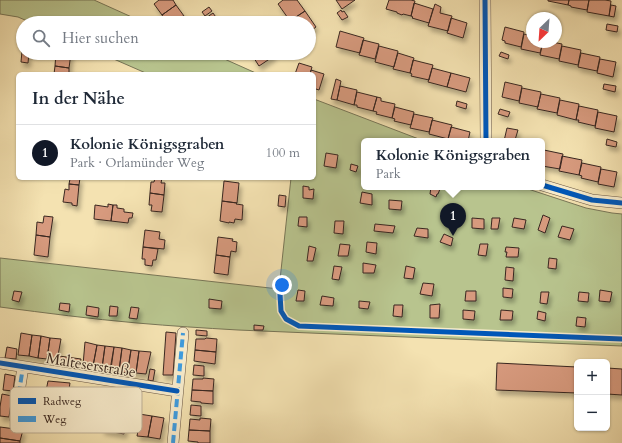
<!DOCTYPE html>
<html lang="de">
<meta charset="utf-8">
<style>
:root{--surface:#fff;--page:#f2f2f3;--text:#1f2937;--muted:#747a83;--line:#e0e1e3;--accent:#111827}
body{margin:0;font-family:Cardo,serif;background:var(--page);color:var(--text)}
.controls{position:absolute;right:12px;bottom:12px;display:grid;overflow:hidden;border-radius:6px;box-shadow:0 1px 3px #0004}
.controls button{width:36px;height:36px;display:grid;place-items:center;padding:0;border:0;border-bottom:1px solid var(--line);background:var(--surface);color:var(--text);font:20px sans-serif}
.compass{position:absolute;left:526px;top:12px;width:36px;height:36px;border-radius:50%;background:var(--surface);box-shadow:0 1px 3px #0004;rotate:205deg}
.you{position:absolute;left:282px;top:285px;width:14px;height:14px;margin:-10px;border:3px solid #fff;border-radius:50%;background:#1a73e8;box-shadow:0 0 0 6px #1a73e833}
.badge{display:grid;place-items:center;width:26px;height:26px;border-radius:50%;background:var(--accent);color:#fff;font-size:13px;font-weight:700}
.pin{position:absolute;translate:-50% -33px;filter:drop-shadow(0 1px 2px #0008)}
.pin::after{content:'';position:absolute;top:21px;width:14px;height:12px;background:inherit;clip-path:polygon(0 0,100% 0,50% 100%)}
.popup{position:absolute;left:361px;top:138px;width:184px;height:52px;box-sizing:border-box;display:grid;place-content:center;border-radius:6px;background:var(--surface);filter:drop-shadow(0 1px 3px #0005);font-size:13px;white-space:nowrap;color:var(--muted)}
.popup b{font-size:15px;color:var(--text)}
.popup::after{content:'';position:absolute;left:50%;top:100%;margin-left:-8px;border:8px solid transparent;border-top-color:var(--surface)}
.list{margin:0;padding:0;list-style:none}
h2{display:flex;justify-content:space-between;align-items:center;height:52px;margin:0;padding:0 16px;font-size:17px}
h2 small{font-size:13px;font-weight:400;color:var(--muted)}
.list li{display:grid;grid-template-columns:26px 1fr auto;gap:12px;align-items:center;box-sizing:border-box;height:56px;padding:0 16px;border-top:1px solid var(--line)}
.list b{display:block;font-size:15px;white-space:nowrap}
.list p{margin:0;font-size:13px;white-space:nowrap;color:var(--muted)}
.list em{font-size:13px;font-style:normal;color:var(--muted)}
.icon{flex:none;width:22px;height:22px;fill:none;stroke:currentColor;stroke-width:2;stroke-linecap:round;stroke-linejoin:round}
.map{position:relative;flex:none;width:622px;height:443px;overflow:hidden}
.search{position:absolute;background:var(--surface);box-shadow:0 1px 3px #0004;left:16px;top:16px;width:300px;height:44px;display:flex;align-items:center;gap:10px;box-sizing:border-box;padding:0 14px;border-radius:22px;color:var(--muted);font-size:15px}
.panel{position:absolute;background:var(--surface);box-shadow:0 1px 3px #0004;left:16px;top:72px;width:300px;height:108px;border-radius:6px}
.map>svg:first-child{display:block}
</style>
<div class="map">
<svg width="622" height="443" viewBox="0 0 622 443">
<defs>
<filter id="shadow"><feDropShadow dx="2.5" dy="4.5" stdDeviation="2" flood-color="#0004"/></filter>
</defs>
<rect width="100%" height="100%" fill="#f4e2b1"/>
<filter id="stains"><feTurbulence type="fractalNoise" baseFrequency=".005" numOctaves="4"/><feColorMatrix values="0 0 0 0 .2 0 0 0 0 .09 0 0 0 0 .02 0 0 0 .5 -.17"/></filter>
<radialGradient id="worn" r=".72"><stop offset=".6" stop-color="#630" stop-opacity="0"/><stop offset="1" stop-color="#630" stop-opacity=".3"/></radialGradient>
<path fill="#b8c48e" stroke="#787657" d="M0,0H94L145,23H32L18,17L0,14Z
M100,53H211L258,74H148Z
M314,99L424,141H364V187H522L586,208L612,213L622,214V346L238,330C204,328 171,326 137,323C91,319 46,313 0,307V258L279,289L291,178H314Z"/>
<path fill="#d79a7e" stroke="#392720" filter="url(#shadow)" d="M159,0H173L176,5L162,15L154,4Z
M283,0H297L305,11L290,21L278,4Z
M336,0H355L342,9Z
M389,0H411L415,1L411,16L403,14L402,15L397,13V12L386,9Z
M548,0H569L568,5L548,1Z
M569,0H589L587,10L571,7V6L568,5Z
M589,0H605L611,1L609,16L587,12Z
M414,3L433,9L429,23L412,18L413,17L411,16Z
M435,4L441,7L440,13L452,16L448,31L428,26Z
M176,5L184,16L173,23H167L162,15Z
M611,5L616,6L614,17L609,16Z
M209,7L212,11L205,16L202,12Z
M341,10L342,12L344,11L348,17L342,20L337,13Z
M305,11L316,27L309,32V23H291L290,21Z
M213,13L220,23H199Z
M183,16L186,20L182,23H175L174,22Z
M451,18L467,23L463,38L447,33Z
M607,24L618,26L617,32L606,30Z
M505,27L524,32L521,47L505,43V41L502,40Z
M340,31L364,38L360,53L336,47Z
M524,34L532,36V42H543L540,53L521,49Z
M363,40L379,44L375,59L359,55Z
M543,42H552L562,44L559,59L540,55Z
M379,46L398,51L394,67L375,62Z
M562,46L581,50L578,65L559,61Z
M22,51L23,53H29L28,63L21,62Z
M501,52L509,55L508,59L499,56Z
M56,53H71L69,68L55,66Z
M255,53H272L274,56L259,66L252,55Z
M398,53L414,58L410,73L393,69Z
M581,53L600,57L597,71L578,67Z
M600,59L616,62L613,77L597,73Z
M413,60L433,65L429,80L411,76L412,74L410,73Z
M299,63L312,67L310,74H295Z
M55,66L69,68V74H54Z
M432,68L451,73L447,87L428,82Z
M311,70L324,74L319,90L316,89L314,92V74H310Z
M451,73L470,78L466,92L447,87Z
M336,79L341,81L337,100L331,99Z
M505,82L522,86L519,101L502,97Z
M604,84L616,86L615,92L603,89Z
M340,86L357,90L354,105L337,100Z
M522,88L541,92L538,107L519,103Z
M357,92L377,97L373,111L357,107V105H354Z
M541,94L560,98L557,113L537,109Z
M377,97L381,98V101L395,104L392,118L376,114L377,112L373,111Z
M560,100L579,104L576,120L557,115Z
M457,101L467,104L466,109L456,106Z
M579,106L598,110L595,126L578,122L579,120H576Z
M395,107L414,112L411,125L394,121L395,119L392,118Z
M500,109L510,112L508,117L498,114Z
M598,112L617,116L614,132L595,128Z
M414,114L433,118L429,132L410,128Z
M432,120L452,125L448,139L429,134Z
M451,127L470,132L468,141H451V140L448,139Z
M507,128L518,130L515,140L519,141H504Z
M607,139L617,142L616,147L606,145Z
M544,150L563,154L560,169L542,166V158Z
M326,153L338,155L336,168L324,166Z
M562,156L582,160L579,175L559,171Z
M582,163L601,167L598,182L581,178L582,176L579,175Z
M351,164L358,166L356,172L350,170Z
M601,169L617,172L614,187L598,184Z
M66,178H80L79,185L69,184L70,179Z
M155,178H162L161,183H165L164,195L150,193L151,182H154Z
M224,181L239,183L237,203L222,201Z
M69,184L79,185L77,206L72,205V203L63,202L65,189L69,190Z
M303,186L309,187V190L314,189L313,199L303,198Z
M431,187H434L440,189L438,194H437L436,197L430,194Z
M362,192L372,194V205L360,203Z
M150,193L164,195L162,212L151,211L152,205H149Z
M279,195L286,196L285,207L278,206Z
M389,200L402,201L401,210L389,209Z
M222,201L237,203L236,204L243,205L242,220L235,219L234,223L229,222V223L220,221Z
M108,204L113,205L111,221L94,219L95,205L108,207Z
M113,205H117V208L124,209V212L133,213L132,218H129L128,223L111,221Z
M450,206L458,209L454,220L446,217Z
M543,215L550,218L545,233L538,230Z
M44,216L53,217L50,237L36,235L37,222L43,223Z
M299,217H307V227L298,226Z
M472,218L484,219V229L472,228Z
M492,218H500L498,229H491Z
M514,218L526,220L524,229L512,227Z
M335,221H344L343,234L334,233Z
M375,224L395,226L393,233L374,231Z
M562,226L574,229L570,240L558,237Z
M417,228L428,229V238L414,236Z
M145,230L160,232L159,239L165,240L164,249L143,247Z
M444,234L453,238L451,246L440,242Z
M36,235L50,237L48,257L34,255Z
M218,237L233,239L232,241L237,242L236,252L231,251L230,257L216,255Z
M367,242L377,243L376,254L366,252Z
M340,244L350,245L348,256H338Z
M480,244H488L486,256L478,255Z
M309,246L316,248L313,261H307Z
M143,247L158,249L156,260H153L152,266L145,265V259H142Z
M506,247L519,248L518,257H506L507,252H505Z
M216,255L230,257L228,275L214,273Z
M549,258L557,259L556,269L548,268Z
M363,263L376,265L374,273H363Z
M334,266L342,267L339,280L332,279Z
M406,266L415,268L413,279L404,278Z
M506,267L514,268L513,281L505,280Z
M423,283L434,284L432,296L420,294Z
M503,288L513,289L512,298L503,297Z
M298,290L305,291L304,301H296Z
M600,290L612,292L610,302L599,301Z
M14,291L22,292L19,302L12,300Z
M466,291H476V301H465Z
M541,292H549L547,304L540,303Z
M579,292L589,293L588,302L578,301Z
M322,296L334,298L333,306L320,305Z
M209,299L222,301L221,309L209,308Z
M359,301L370,302L368,309L359,308Z
M60,303L70,304L69,312L59,310Z
M440,304L439,318H430V305Z
M394,305H403L402,317L393,316Z
M87,306L99,308L98,317L86,315Z
M110,306L118,307L117,316H109Z
M131,307L139,308L137,319L129,318Z
M463,310L475,311L474,320L463,319Z
M501,310L513,311L512,320H500Z
M538,311L546,313L545,321L537,319Z
M577,317L586,318L585,327L576,326Z
M254,325L264,326L263,330H254Z
M196,330L207,331V336L196,335Z
M166,332L176,333L173,375H163Z
M21,333L32,335L29,356L18,355Z
M32,335L41,336L38,358L29,356Z
M41,336L50,338L47,359L38,358Z
M50,338L61,339L57,361L47,359Z
M206,338L217,339L216,352L195,350L196,339H205Z
M85,342L97,345L93,366L83,365Z
M97,345L105,346L102,367L93,366Z
M105,346L114,347L110,370L102,369Z
M7,347L17,349L16,359L5,358Z
M114,347L122,348L119,370L111,369Z
M122,348L131,350L127,373L119,372Z
M131,350L139,351L136,373L128,371Z
M195,350L216,352L215,364L194,361Z
M139,351L151,352L146,374L136,373Z
M59,356L81,359L79,369L58,366Z
M497,363L577,367V393L496,390Z
M194,365L204,366V376L193,375Z
M607,368L622,369V395L607,394Z
M150,369L155,370L153,381L148,380Z
M5,374L15,376L13,391L3,390Z
M203,378L214,379L213,391L192,390L193,379H203Z
M48,381L70,383L68,395L46,391Z
M192,390L213,391V404L201,403V402L191,401Z
M46,391L68,395L66,404L45,400Z
M2,394L12,396L9,417L0,416V407Z
M23,397L34,399L30,420L20,418Z
M45,400L66,404L65,412L43,409Z
M191,405L201,406V416L190,415Z
M43,409L65,412L64,424L42,420Z
M104,409L116,411L113,432L102,430L103,421L102,420Z
M116,411L128,413L124,434L113,432Z
M139,414L152,416L148,437L137,436L139,426H137Z
M152,416L164,418L160,439L148,437Z
M200,418L211,419L210,431L189,430L190,419L200,420Z
M0,427L23,430L20,441L0,438Z
M189,430L210,431V443H198V442L188,441Z
M0,438L20,441V443H0Z"/>
<g fill="none" stroke-linecap="round" stroke-linejoin="round">
<defs>
<path id="street" d="M485,0L486,141
M542,185L592,200L622,203
M0,363L177,391
M15,418L23,367
M173,443L183,333"/>
</defs>
<use href="#street" stroke="#685644" stroke-width="12"/>
<use href="#street" stroke="#f8eccc" stroke-width="11"/>
<path stroke="#3e9ce0" stroke-width="4" stroke-dasharray="8 4" stroke-linecap="butt" d="M15,418L23,367
M173,443L183,333"/>
<defs>
<path id="cycleway" d="M485,0L486,141
M542,185L592,200L622,203
M280,294L281,311L286,319L299,326L622,339
M0,363L177,391"/>
</defs>
<use href="#cycleway" stroke="#f8eccc" stroke-width="8"/>
<use href="#cycleway" stroke="#0057b8" stroke-width="5"/>
</g>
<g text-anchor="middle" stroke-width="3" stroke-linejoin="round" paint-order="stroke">
<g font-size="15" fill="#392720" stroke="#f8eccc">
<text transform="translate(91 365) rotate(9)" y="5">Malteserstraße</text>
</g>
</g>
<rect x="10" y="387" width="132" height="46" rx="6" fill="#f8eccc" stroke="#bfb198" stroke-width="1"/>
<rect x="18" y="398" width="18" height="6" fill="#0057b8"/>
<rect x="18" y="416" width="18" height="6" fill="#3e9ce0"/>
<g font-size="11" fill="#392720">
<text x="43" y="405">Radweg</text>
<text x="43" y="423">Weg</text>
</g>
<rect width="100%" height="100%" filter="url(#stains)"/>
<rect width="100%" height="100%" fill="url(#worn)"/>
</svg>
<div class="controls">
<button>+</button>
<button>−</button>
</div>
<svg class="compass" viewBox="-18 -18 36 36"><path d="M0-13l5 13h-10z" fill="#e53935"/><path d="M0 13l5-13h-10z" fill="#747a83"/></svg>
<div class="you"></div>
<div class="pin badge" style="left:453px;top:236px">1</div>
<div class="popup"><b>Kolonie Königsgraben</b>Park</div>
<div class="search"><svg class="icon" aria-label="search" viewBox="0 0 24 24"><circle cx="10" cy="10" r="6"/><path d="M15 15l6 6"/></svg>Hier suchen</div>
<section class="panel">
<h2>In der Nähe<small></small></h2>
<ul class="list">
<li><span class="badge">1</span><div><b>Kolonie Königsgraben</b><p>Park · Orlamünder Weg</p></div><em>100 m</em></li>
</ul>
</section>
</div>
